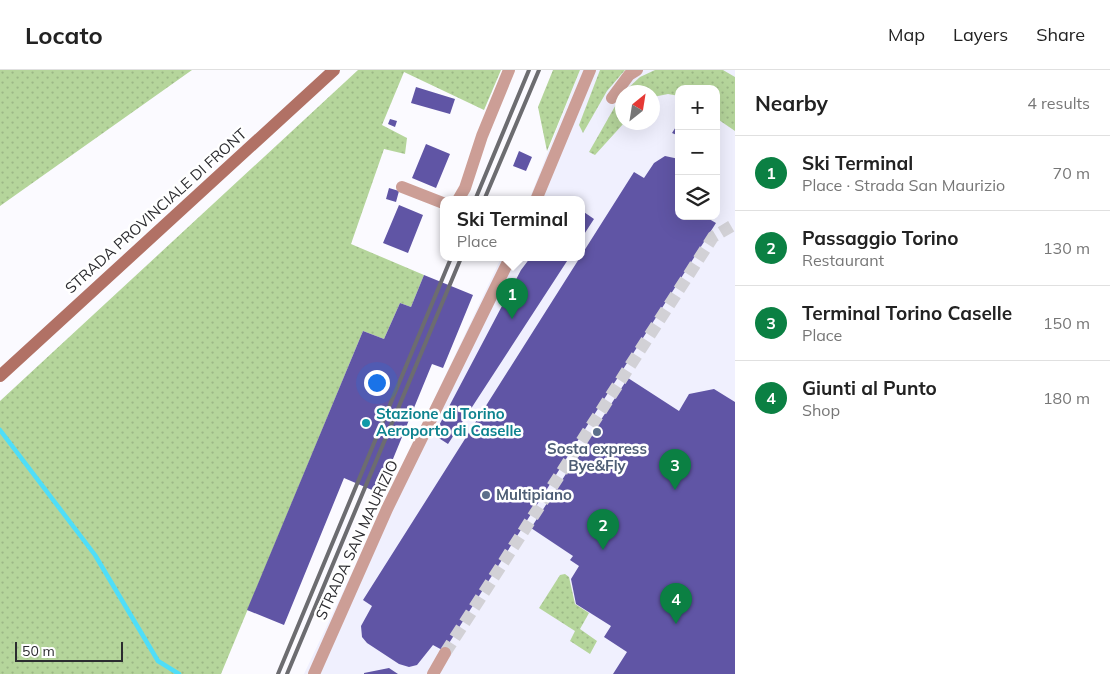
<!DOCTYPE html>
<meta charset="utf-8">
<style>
:root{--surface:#fff;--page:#f6f6f6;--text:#222;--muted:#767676;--line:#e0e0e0;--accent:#0b8043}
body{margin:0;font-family:Mulish,sans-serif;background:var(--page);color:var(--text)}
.controls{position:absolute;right:15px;top:15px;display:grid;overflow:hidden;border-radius:10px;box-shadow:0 5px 20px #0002}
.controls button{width:45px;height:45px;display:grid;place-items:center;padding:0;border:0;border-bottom:1px solid var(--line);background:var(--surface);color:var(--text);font:25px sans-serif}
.compass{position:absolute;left:615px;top:15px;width:45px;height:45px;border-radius:50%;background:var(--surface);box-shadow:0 5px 20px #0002;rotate:30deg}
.scale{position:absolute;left:15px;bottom:12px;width:108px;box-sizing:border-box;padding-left:5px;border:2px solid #2c2c30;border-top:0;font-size:14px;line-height:18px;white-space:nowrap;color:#2c2c30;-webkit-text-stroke:4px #fff;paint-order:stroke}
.you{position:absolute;left:376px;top:312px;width:18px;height:18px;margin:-12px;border:4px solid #fff;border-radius:50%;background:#1a73e8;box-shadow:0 0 0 8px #1a73e833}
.badge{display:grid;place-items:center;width:32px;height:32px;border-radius:50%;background:var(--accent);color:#fff;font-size:16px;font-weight:700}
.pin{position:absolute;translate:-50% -41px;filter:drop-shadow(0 1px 2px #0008)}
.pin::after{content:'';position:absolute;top:26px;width:18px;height:15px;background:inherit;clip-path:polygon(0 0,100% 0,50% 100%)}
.popup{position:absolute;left:440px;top:126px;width:145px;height:65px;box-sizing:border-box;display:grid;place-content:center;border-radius:10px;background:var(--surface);filter:drop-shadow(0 1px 4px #0005);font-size:16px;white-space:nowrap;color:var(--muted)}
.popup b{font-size:19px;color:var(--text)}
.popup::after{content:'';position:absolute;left:50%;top:100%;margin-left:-10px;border:10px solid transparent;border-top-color:var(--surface)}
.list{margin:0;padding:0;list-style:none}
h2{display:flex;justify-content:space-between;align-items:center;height:65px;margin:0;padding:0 20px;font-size:21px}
h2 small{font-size:16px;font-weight:400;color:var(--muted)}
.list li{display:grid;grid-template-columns:32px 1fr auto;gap:15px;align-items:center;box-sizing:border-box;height:75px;padding:0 20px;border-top:1px solid var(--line)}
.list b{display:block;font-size:19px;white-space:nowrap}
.list p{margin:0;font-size:16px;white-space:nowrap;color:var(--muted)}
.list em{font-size:16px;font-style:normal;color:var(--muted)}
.icon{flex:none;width:28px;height:28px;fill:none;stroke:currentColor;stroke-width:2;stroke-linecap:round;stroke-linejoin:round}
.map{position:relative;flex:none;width:735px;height:604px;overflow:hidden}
header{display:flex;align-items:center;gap:30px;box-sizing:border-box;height:70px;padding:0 25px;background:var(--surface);border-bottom:1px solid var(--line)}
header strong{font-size:24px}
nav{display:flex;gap:28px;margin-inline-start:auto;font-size:18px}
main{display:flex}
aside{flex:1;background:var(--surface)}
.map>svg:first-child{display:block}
</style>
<header>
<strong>Locato</strong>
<nav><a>Map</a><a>Layers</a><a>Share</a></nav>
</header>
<main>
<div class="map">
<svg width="735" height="604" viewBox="0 0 735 604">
<defs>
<pattern id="green-dots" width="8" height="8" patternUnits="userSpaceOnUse" patternTransform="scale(1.25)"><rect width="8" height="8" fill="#b5d59b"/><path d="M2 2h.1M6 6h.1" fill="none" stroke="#9cb786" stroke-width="1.8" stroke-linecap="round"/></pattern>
</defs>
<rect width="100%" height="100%" fill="#fbfaff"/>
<path fill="#f0f0fe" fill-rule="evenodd" d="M580,0H735V604H304L501,188H581V130H529ZM679,19H716V146H679ZM622,22H652V52H622Z"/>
<path fill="url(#green-dots)" d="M0,0H192L0,136Z
M358,0H501L484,40L404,2L382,55L407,68L405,84L384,79L351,174L424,205L411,237L400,233L384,269L363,261L221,604H0V331Z
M553,0H580L547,81L538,37Z
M600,0H625L607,21L583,63L579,55Z
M655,0H723L735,7V61L716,48V19H679V26L668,24L653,27L652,22H624L640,7Z
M622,24L624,53L595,85L589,82Z
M565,504L569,507L575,534L589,543L580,559L597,571L590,584L570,571L575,561L539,538L560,505Z"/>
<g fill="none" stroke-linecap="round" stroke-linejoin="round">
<path stroke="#4fdef8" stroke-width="4.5" d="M0,360L95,485L158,591L179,604"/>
</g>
<path fill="#6055a5" d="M416,17L455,29L450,44L411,33Z
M390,49L397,51L395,57L388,54Z
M679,52V66L672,63Z
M426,74L450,84L436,118L412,108Z
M519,81L532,87L526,101L513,96Z
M665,86L679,89V146H704L716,153L444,581L433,575L417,595L409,597L399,594L367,573L362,567L361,556L372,536L363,530L634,102L644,108L654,93Z
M389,118L399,121L396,132L386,129Z
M399,135L423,145L408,183L383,173Z
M581,140L594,149L581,169Z
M530,188H569L448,374L434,365L521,200Z
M424,205L473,225L443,298L432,294L379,423L344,408L284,555L247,540L363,261L384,269L400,233L411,237Z
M628,308L679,341L689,324L714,319L735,332V604H613L627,582L604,567L611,556L576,534L571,509L579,496L570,490L573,486L531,458Z
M389,598L398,604H364V603Z"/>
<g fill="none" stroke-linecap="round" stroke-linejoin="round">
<path stroke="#d2d1d6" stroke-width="12" stroke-dasharray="12 6" stroke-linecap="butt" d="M445,583L713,167L735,154"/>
<path stroke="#cc9e96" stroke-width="12" d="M612,28L629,5L637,0
M402,117L443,133
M458,130L465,118L482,66L509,0
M536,130L590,0
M314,604L387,439L510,188
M433,604L445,583"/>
<path stroke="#b17165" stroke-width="12" d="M0,306L334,0"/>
<path stroke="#6c6c70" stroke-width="4" d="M475,130L529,0
M484,130L539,0
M278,604L451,188
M287,604L461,188"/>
</g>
<circle fill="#0f9aa8" stroke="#fff" stroke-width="2" cx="366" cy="353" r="5"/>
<g fill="#5c6f8a" stroke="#fff" stroke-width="2">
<circle cx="597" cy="362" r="5"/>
<circle cx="486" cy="425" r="5"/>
</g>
<g text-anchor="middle" stroke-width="5" stroke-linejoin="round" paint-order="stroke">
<g font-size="15" fill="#2c2c30" stroke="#fff">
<text transform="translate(156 141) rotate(-42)" y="5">STRADA PROVINCIALE DI FRONT</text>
<text transform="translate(357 470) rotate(-65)" y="5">STRADA SAN MAURIZIO</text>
</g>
<g font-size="15" font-weight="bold" fill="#0d838f" stroke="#fff" text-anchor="start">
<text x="376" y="349">Stazione di Torino<tspan x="376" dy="17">Aeroporto di Caselle</tspan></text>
</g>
<g font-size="15" font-weight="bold" fill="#4e5e75" stroke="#fff">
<text x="597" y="384">Sosta express<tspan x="597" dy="17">Bye&amp;Fly</tspan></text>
<text x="496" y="430" text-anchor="start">Multipiano</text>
</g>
</g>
</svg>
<div class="controls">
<button>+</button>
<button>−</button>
<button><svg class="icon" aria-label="layers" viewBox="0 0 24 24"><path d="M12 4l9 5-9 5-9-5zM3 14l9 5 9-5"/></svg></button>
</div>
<svg class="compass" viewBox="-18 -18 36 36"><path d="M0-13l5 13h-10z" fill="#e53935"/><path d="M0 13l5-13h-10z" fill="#767676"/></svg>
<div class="scale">50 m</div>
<div class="you"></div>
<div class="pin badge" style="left:512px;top:249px">1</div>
<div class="popup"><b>Ski Terminal</b>Place</div>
<div class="pin badge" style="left:603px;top:480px">2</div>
<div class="pin badge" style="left:675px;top:420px">3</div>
<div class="pin badge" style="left:676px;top:554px">4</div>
</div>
<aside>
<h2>Nearby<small>4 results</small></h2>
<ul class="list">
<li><span class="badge">1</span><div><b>Ski Terminal</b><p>Place · Strada San Maurizio</p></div><em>70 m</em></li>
<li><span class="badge">2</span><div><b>Passaggio Torino</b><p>Restaurant</p></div><em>130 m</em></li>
<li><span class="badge">3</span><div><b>Terminal Torino Caselle</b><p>Place</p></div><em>150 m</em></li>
<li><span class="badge">4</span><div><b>Giunti al Punto</b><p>Shop</p></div><em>180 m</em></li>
</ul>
</aside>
</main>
